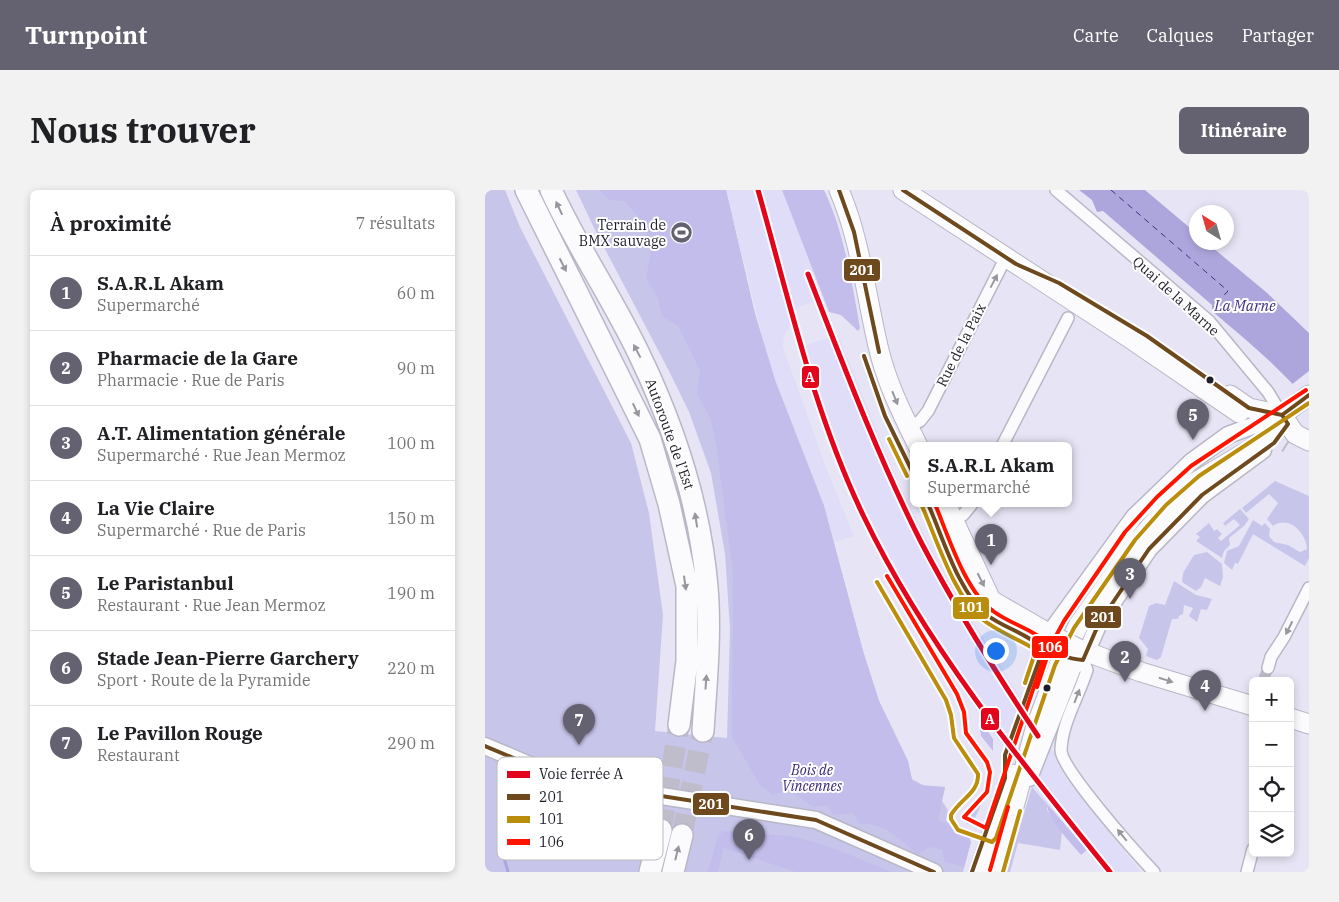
<!DOCTYPE html>
<html lang="fr">
<meta charset="utf-8">
<style>
:root{--surface:#fff;--page:#f2f2f2;--text:#202124;--muted:#757577;--line:#e0e0e0;--accent:#646270}
body{margin:0;font-family:"IBM Plex Serif",serif;background:var(--page);color:var(--text)}
.controls{position:absolute;right:15px;bottom:15px;display:grid;overflow:hidden;border-radius:8px;box-shadow:0 2px 8px #0003}
.controls button{width:45px;height:45px;display:grid;place-items:center;padding:0;border:0;border-bottom:1px solid var(--line);background:var(--surface);color:var(--text);font:25px sans-serif}
.compass{position:absolute;left:704px;top:15px;width:45px;height:45px;border-radius:50%;background:var(--surface);box-shadow:0 2px 8px #0003;rotate:323deg}
.you{position:absolute;left:510px;top:460px;width:18px;height:18px;margin:-12px;border:4px solid #fff;border-radius:50%;background:#1a73e8;box-shadow:0 0 0 8px #1a73e833}
.badge{display:grid;place-items:center;width:32px;height:32px;border-radius:50%;background:var(--accent);color:#fff;font-size:16px;font-weight:700}
.pin{position:absolute;translate:-50% -41px;filter:drop-shadow(0 1px 2px #0008)}
.pin::after{content:'';position:absolute;top:26px;width:18px;height:15px;background:inherit;clip-path:polygon(0 0,100% 0,50% 100%)}
.popup{position:absolute;left:425px;top:252px;width:162px;height:65px;box-sizing:border-box;display:grid;place-content:center;border-radius:8px;background:var(--surface);filter:drop-shadow(0 1px 4px #0005);font-size:16px;white-space:nowrap;color:var(--muted)}
.popup b{font-size:19px;color:var(--text)}
.popup::after{content:'';position:absolute;left:50%;top:100%;margin-left:-10px;border:10px solid transparent;border-top-color:var(--surface)}
.list{margin:0;padding:0;list-style:none}
h2{display:flex;justify-content:space-between;align-items:center;height:65px;margin:0;padding:0 20px;font-size:21px}
h2 small{font-size:16px;font-weight:400;color:var(--muted)}
.list li{display:grid;grid-template-columns:32px 1fr auto;gap:15px;align-items:center;box-sizing:border-box;height:75px;padding:0 20px;border-top:1px solid var(--line)}
.list b{display:block;font-size:19px;white-space:nowrap}
.list p{margin:0;font-size:16px;white-space:nowrap;color:var(--muted)}
.list em{font-size:16px;font-style:normal;color:var(--muted)}
.icon{flex:none;width:28px;height:28px;fill:none;stroke:currentColor;stroke-width:2;stroke-linecap:round;stroke-linejoin:round}
.map{position:relative;flex:none;width:824px;height:682px;overflow:hidden;border-radius:8px}
header{display:flex;align-items:center;gap:30px;box-sizing:border-box;height:70px;padding:0 25px;background:var(--accent);color:#fff}
header strong{font-size:24px}
nav{display:flex;gap:28px;margin-inline-start:auto;font-size:18px}
.intro{display:flex;align-items:center;justify-content:space-between;box-sizing:border-box;height:120px;padding:0 30px}
h1{margin:0;font-size:35px}
.button{padding:12px 22px;border-radius:8px;background:var(--accent);color:#fff;font-size:18px;font-weight:700}
main{display:flex;gap:30px;padding:0 30px}
aside{flex:1;background:var(--surface);border-radius:8px;box-shadow:0 2px 8px #0003}
.map>svg:first-child{display:block}
</style>
<header>
<strong>Turnpoint</strong>
<nav><a>Carte</a><a>Calques</a><a>Partager</a></nav>
</header>
<div class="intro"><h1>Nous trouver</h1><a class="button">Itinéraire</a></div>
<main>
<aside>
<h2>À proximité<small>7 résultats</small></h2>
<ul class="list">
<li><span class="badge">1</span><div><b>S.A.R.L Akam</b><p>Supermarché</p></div><em>60 m</em></li>
<li><span class="badge">2</span><div><b>Pharmacie de la Gare</b><p>Pharmacie · Rue de Paris</p></div><em>90 m</em></li>
<li><span class="badge">3</span><div><b>A.T. Alimentation générale</b><p>Supermarché · Rue Jean Mermoz</p></div><em>100 m</em></li>
<li><span class="badge">4</span><div><b>La Vie Claire</b><p>Supermarché · Rue de Paris</p></div><em>150 m</em></li>
<li><span class="badge">5</span><div><b>Le Paristanbul</b><p>Restaurant · Rue Jean Mermoz</p></div><em>190 m</em></li>
<li><span class="badge">6</span><div><b>Stade Jean-Pierre Garchery</b><p>Sport · Route de la Pyramide</p></div><em>220 m</em></li>
<li><span class="badge">7</span><div><b>Le Pavillon Rouge</b><p>Restaurant</p></div><em>290 m</em></li>
</ul>
</aside>
<div class="map">
<svg width="824" height="682" viewBox="0 0 824 682">
<rect width="100%" height="100%" fill="#e7e5f5"/>
<path fill="#dfddf7" d="M241,0H297L338,108L304,121L307,132L299,146L298,157L340,275L369,346L349,352L339,316L290,190L279,154Z
M353,145L412,290L461,387L566,558L620,637L656,682H620L566,619L492,522L415,402L378,333L357,285L333,219L315,157Z"/>
<path fill="#c8c5eb" d="M0,0H20L35,37L146,253L164,323L178,425L170,541L242,548L245,439L240,364L226,283L204,222L184,181L110,40L91,0H241L270,124L290,190L339,316L378,461L394,511L423,571L427,589L438,595L460,597L457,611L463,620L461,630L466,636L484,645L486,652L478,682H0Z
M790,291L824,306V368L820,376L768,344L753,374L750,373L747,380L739,373L742,361L754,356L768,330L777,336L780,333L785,339L784,346L789,352L803,355L815,362L822,359C821,343 804,325 788,336L782,329L793,313L784,304L761,323L757,318Z
M755,319L764,329L759,336L744,348L745,355L739,361L737,368L711,351L715,347L711,344L724,333L729,341L732,339L737,344L733,348L736,351L755,335L749,329L740,336L738,333Z
M465,344L499,414L509,423L542,442V445C489,419 485,395 462,345Z
M722,362L737,374L738,387L735,396L720,388L716,397L711,401L697,392L698,383L709,365Z
M689,391L711,405L727,409L722,420L716,419L712,432L704,426L708,418L699,415L698,424L694,426L693,429H687L676,467L672,470L661,466L663,459L654,448L664,416L671,413L680,415Z
M547,597L562,614V620L577,642L575,660L533,653L525,682H521Z
M495,610L498,611L487,634H482L479,628Z"/>
<path fill="#c3bdec" d="M113,0H241L270,124L290,190L339,316L378,461L394,511L423,571L427,591L438,596L460,597L453,630L481,642L486,652L479,677L460,672L457,660L444,657L433,665C416,650 399,632 375,634L368,623L349,625L342,615L328,617L304,600L287,605L275,595L247,547L248,382L231,254L226,230L212,204L215,181L194,137L177,126L173,108L161,88L166,61L160,34L139,11L125,10Z
M297,0H339C359,42 367,92 375,138L373,141L356,125L344,122Z
M498,534L508,549V561L496,546L495,537Z
M562,614L602,660L596,665C587,654 562,629 562,614Z
M238,641L305,646L340,655L407,682H311L239,658L233,682H223L232,648Z"/>
<path fill="#ada6dc" d="M594,0H660L711,43L712,52L722,53L781,102L824,143V213C796,178 761,150 727,121V115L618,21L612,22L607,10Z
M25,611L35,618L48,637L46,644L32,653C19,650 9,626 14,616Z"/>
<path fill="#e7e5f5" d="M824,181V216L806,195Z"/>
<g fill="none" stroke-linecap="round" stroke-linejoin="round">
<path stroke="#ada6dc" stroke-width="3" d="M21,646L18,664L23,682"/>
<path stroke="#412f81" stroke-width="1" stroke-dasharray="6 5" stroke-linecap="butt" d="M626,0L743,101L728,117"/>
<path stroke="#bfbdcc" stroke-width="11" stroke-dasharray="11 5.5" stroke-linecap="butt" d="M778,491L783,478"/>
<path stroke="#bfbdcc" stroke-width="19" stroke-dasharray="19 9" stroke-linecap="butt" d="M754,223L803,254"/>
<path stroke="#bfbdcc" stroke-width="21" stroke-dasharray="21 11" stroke-linecap="butt" d="M176,640L194,535
M197,645L218,541"/>
<defs>
<path id="street" d="M571,0L724,131L783,202L797,225
M424,237L435,231L443,221L521,67
M517,256L583,128
M468,331L478,325L487,314
M598,470L602,480C594,506 577,532 576,560C576,579 652,664 669,682
M783,478L786,467L799,447L824,398
M762,682L768,659"/>
<path id="secondary" d="M564,444L649,327L706,272L743,245L797,225
M0,556L54,579L125,598L331,630L449,682
M544,588L588,477L598,470L614,433L664,359L717,305L778,260"/>
<path id="primary" d="M354,0C376,51 381,107 394,160C402,194 418,225 433,256
M418,0L643,147L754,223
M745,205L764,218L797,225L810,244L824,251
M461,314L506,410L570,447
M594,459L656,482L768,516
M805,528L824,534
M494,682L527,584
M511,682L551,536L574,475L594,434L652,352L680,320L709,293L766,259L783,246L797,225L824,205"/>
<path id="highway" d="M41,0L165,249L184,314L202,396V471L194,535
M66,0C92,57 128,109 155,166C190,239 215,316 222,397C226,445 221,493 218,541
M165,682L176,640
M188,682L197,645"/>
</defs>
<use href="#street" stroke="#b8b7c5" stroke-width="14"/>
<use href="#secondary" stroke="#b8b7c5" stroke-width="19"/>
<use href="#primary" stroke="#b8b7c5" stroke-width="21"/>
<use href="#highway" stroke="#b8b7c5" stroke-width="24"/>
<use href="#street" stroke="#fbfbfe" stroke-width="11"/>
<use href="#secondary" stroke="#fbfbfe" stroke-width="16"/>
<use href="#primary" stroke="#fbfbfe" stroke-width="19"/>
<use href="#highway" stroke="#fbfbfe" stroke-width="21"/>
<defs>
<path id="primary-bridge" d="M570,447L594,459"/>
</defs>
<use href="#primary-bridge" stroke="#b8b7c5" stroke-width="21" stroke-linecap="butt"/>
<use href="#primary-bridge" stroke="#fbfbfe" stroke-width="19"/>
<defs>
<path id="bus-1" d="M354,0L369,42L394,162
M418,0L531,74L574,93L662,146L764,218L797,225L824,205
M379,166L400,226L428,283
M443,314C458,347 473,402 502,425C515,435 531,440 545,449C562,458 578,469 598,470L614,433L664,359L717,305L789,253L803,234L797,225
M0,556L54,579L125,598L331,630L449,682
M487,682L520,588V565L559,457"/>
<path id="bus-2" d="M404,249L422,286
M437,316C452,350 469,406 497,429C513,442 534,449 551,460L540,493
M392,392L461,510L466,525L469,548L493,584C494,603 475,609 466,625V629L473,640L507,652L511,648L570,475L589,438L650,350L681,315L714,286L824,213
M518,682L535,621"/>
<path id="bus-3" d="M450,314C463,345 480,401 508,421C525,434 548,439 564,454L565,458L552,497
M402,386L472,504L479,522L481,543L502,572L505,582L502,602L479,627L501,638L558,470L579,431L640,342L672,307L706,276L821,200
M505,680L523,617"/>
</defs>
<use href="#bus-1" stroke="#fff" stroke-width="8"/>
<use href="#bus-2" stroke="#fff" stroke-width="8"/>
<use href="#bus-3" stroke="#fff" stroke-width="8"/>
<use href="#bus-1" stroke="#6e491e" stroke-width="4"/>
<use href="#bus-2" stroke="#bb8d0c" stroke-width="4"/>
<use href="#bus-3" stroke="#ff1400" stroke-width="4"/>
<defs>
<path id="rail-1" d="M273,0C304,109 329,224 379,327C440,454 536,572 625,682
M323,84C358,174 392,265 436,352C471,419 511,483 553,546"/>
</defs>
<use href="#rail-1" stroke="#fff" stroke-width="9"/>
<use href="#rail-1" stroke="#e3051c" stroke-width="5"/>
</g>
<defs><path id="oneway-solid" d="M-6-.8H1V-3.2L6.5 0L1 3.2V.8H-6Z" transform="scale(1.25)"/></defs>
<g fill="#97979e">
<use href="#oneway-solid" transform="translate(74 18) rotate(-115)"/>
<use href="#oneway-solid" transform="translate(78 75) rotate(63)"/>
<use href="#oneway-solid" transform="translate(509 91) rotate(-62)"/>
<use href="#oneway-solid" transform="translate(152 161) rotate(-118)"/>
<use href="#oneway-solid" transform="translate(410 208) rotate(68)"/>
<use href="#oneway-solid" transform="translate(151 220) rotate(65)"/>
<use href="#oneway-solid" transform="translate(211 330) rotate(-99)"/>
<use href="#oneway-solid" transform="translate(496 390) rotate(63)"/>
<use href="#oneway-solid" transform="translate(200 393) rotate(82)"/>
<use href="#oneway-solid" transform="translate(804 438) rotate(117)"/>
<use href="#oneway-solid" transform="translate(681 490) rotate(17)"/>
<use href="#oneway-solid" transform="translate(221 492) rotate(-86)"/>
<use href="#oneway-solid" transform="translate(592 506) rotate(-69)"/>
<use href="#oneway-solid" transform="translate(637 645) rotate(-129)"/>
<use href="#oneway-solid" transform="translate(192 663) rotate(-76)"/>
</g>
<defs>
<symbol id="stadium-disc" viewBox="-11 -11 22 22"><circle r="9.5" fill="#646270" stroke="#fff"/><path d="M0-5a6.5 5 0 1 0 0 10a6.5 5 0 1 0 0-10ZM-3.5-1.8h7v3.6h-7Z" fill="#fff"/></symbol>
</defs>
<g fill-rule="evenodd">
<use href="#stadium-disc" x="184" y="30" width="25" height="25"/>
</g>
<g fill="#1d1c28" stroke="#fff" stroke-width="2">
<circle cx="725" cy="190" r="4.5"/>
<circle cx="562" cy="498" r="4.5"/>
</g>
<g text-anchor="middle" stroke-width="4" stroke-linejoin="round" paint-order="stroke">
<g font-size="14" fill="#1d1c28" stroke="#fff" text-anchor="end">
<text x="181" y="40">Terrain de<tspan x="181" dy="16">BMX sauvage</tspan></text>
</g>
<g font-size="14" fill="#1d1c28" stroke="#fff">
<text transform="translate(691 106) rotate(42)" y="5">Quai de la Marne</text>
<text transform="translate(476 155) rotate(-63)" y="5">Rue de la Paix</text>
<text transform="translate(185 244) rotate(70)" y="5">Autoroute de l’Est</text>
</g>
<g font-size="14" font-style="italic" fill="#382375" stroke="#fff">
<text x="327" y="585">Bois de<tspan x="327" dy="16">Vincennes</tspan></text>
</g>
<g font-size="15" font-style="italic" fill="#412f81" stroke="#fff">
<text x="760" y="121">La Marne</text>
</g>
</g>
<rect x="12" y="567" width="166" height="103" rx="8" fill="#fff" stroke="#bbbbbe" stroke-width="1"/>
<rect x="22" y="581" width="23" height="7" fill="#e3051c"/>
<rect x="22" y="604" width="23" height="6" fill="#6e491e"/>
<rect x="22" y="626" width="23" height="7" fill="#bb8d0c"/>
<rect x="22" y="649" width="23" height="6" fill="#ff1400"/>
<g font-size="14" fill="#1d1c28">
<text x="54" y="589">Voie ferrée A</text>
<text x="54" y="612">201</text>
<text x="54" y="634">101</text>
<text x="54" y="657">106</text>
</g>
<g stroke="#fff" stroke-width="2">
<rect x="358" y="68" width="38" height="24" rx="5" fill="#6e491e"/>
<rect x="316" y="175" width="19" height="24" rx="5" fill="#e3051c"/>
<rect x="467" y="406" width="38" height="24" rx="5" fill="#bb8d0c"/>
<rect x="599" y="415" width="38" height="24" rx="5" fill="#6e491e"/>
<rect x="546" y="445" width="38" height="24" rx="5" fill="#ff1400"/>
<rect x="495" y="517" width="20" height="24" rx="5" fill="#e3051c"/>
<rect x="207" y="602" width="38" height="24" rx="5" fill="#6e491e"/>
</g>
<g font-size="14" text-anchor="middle" font-weight="bold" fill="#fff">
<text x="377" y="85">201</text>
<text x="325" y="192">A</text>
<text x="486" y="422">101</text>
<text x="618" y="432">201</text>
<text x="565" y="462">106</text>
<text x="505" y="534">A</text>
<text x="226" y="619">201</text>
</g>
</svg>
<div class="controls">
<button>+</button>
<button>−</button>
<button><svg class="icon" aria-label="locate" viewBox="0 0 24 24"><circle cx="12" cy="12" r="6"/><path d="M12 2v4M12 18v4M2 12h4M18 12h4"/></svg></button>
<button><svg class="icon" aria-label="layers" viewBox="0 0 24 24"><path d="M12 4l9 5-9 5-9-5zM3 14l9 5 9-5"/></svg></button>
</div>
<svg class="compass" viewBox="-18 -18 36 36"><path d="M0-13l5 13h-10z" fill="#e53935"/><path d="M0 13l5-13h-10z" fill="#757577"/></svg>
<div class="you"></div>
<div class="pin badge" style="left:506px;top:375px">1</div>
<div class="popup"><b>S.A.R.L Akam</b>Supermarché</div>
<div class="pin badge" style="left:640px;top:492px">2</div>
<div class="pin badge" style="left:645px;top:409px">3</div>
<div class="pin badge" style="left:720px;top:521px">4</div>
<div class="pin badge" style="left:708px;top:250px">5</div>
<div class="pin badge" style="left:264px;top:670px">6</div>
<div class="pin badge" style="left:94px;top:555px">7</div>
</div>
</main>
